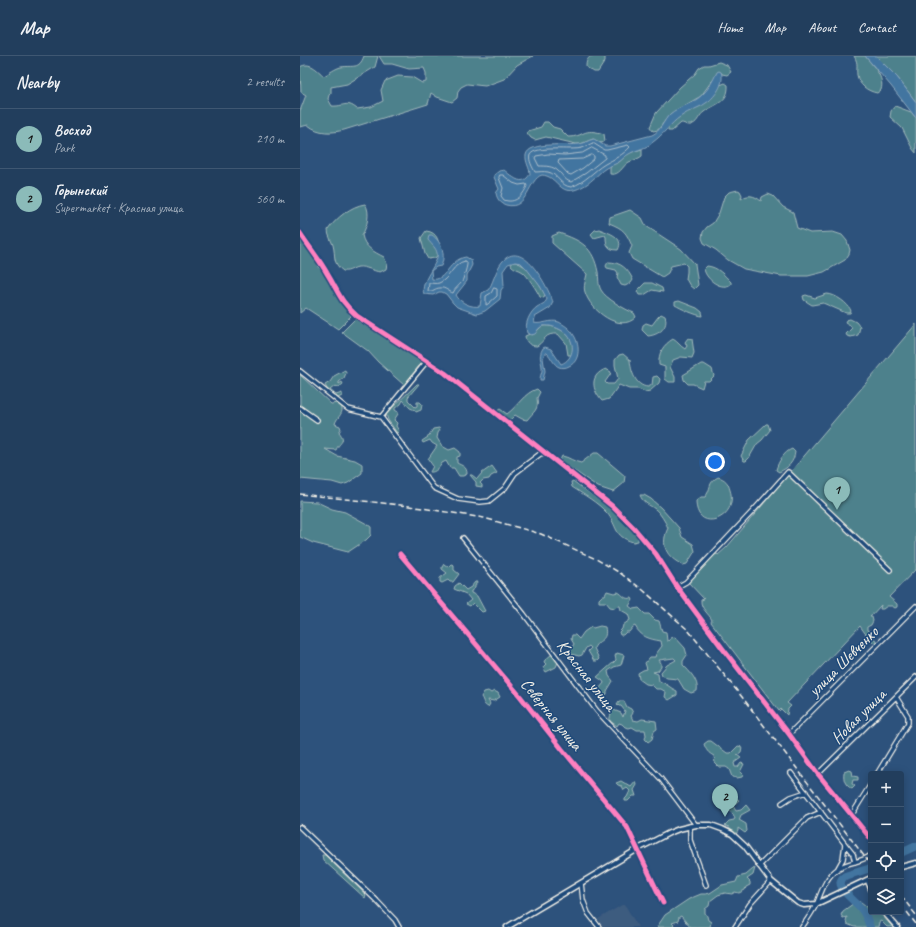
<!DOCTYPE html>
<meta charset="utf-8">
<style>
:root{--surface:#223e5d;--page:#2a4563;--text:#f1f3f6;--muted:#a2aebc;--line:#3f5772;--accent:#8bbbb9}
body{margin:0;font-family:Caveat,sans-serif;background:var(--page);color:var(--text)}
.controls{position:absolute;right:12px;bottom:12px;display:grid;overflow:hidden;border-radius:4px;box-shadow:0 2px 10px #0003}
.controls button{width:36px;height:36px;display:grid;place-items:center;padding:0;border:0;border-bottom:1px solid var(--line);background:var(--surface);color:var(--text);font:20px sans-serif}
.you{position:absolute;left:415px;top:406px;width:14px;height:14px;margin:-10px;border:3px solid #fff;border-radius:50%;background:#1a73e8;box-shadow:0 0 0 6px #1a73e833}
.badge{display:grid;place-items:center;width:26px;height:26px;border-radius:50%;background:var(--accent);color:#111;font-size:13px;font-weight:700}
.pin{position:absolute;translate:-50% -33px;filter:drop-shadow(0 1px 2px #0008)}
.pin::after{content:'';position:absolute;top:21px;width:14px;height:12px;background:inherit;clip-path:polygon(0 0,100% 0,50% 100%)}
.list{margin:0;padding:0;list-style:none}
h2{display:flex;justify-content:space-between;align-items:center;height:52px;margin:0;padding:0 16px;font-size:17px}
h2 small{font-size:13px;font-weight:400;color:var(--muted)}
.list li{display:grid;grid-template-columns:26px 1fr auto;gap:12px;align-items:center;box-sizing:border-box;height:60px;padding:0 16px;border-top:1px solid var(--line)}
.list b{display:block;font-size:15px;white-space:nowrap}
.list p{margin:0;font-size:13px;white-space:nowrap;color:var(--muted)}
.list em{font-size:13px;font-style:normal;color:var(--muted)}
.icon{flex:none;width:22px;height:22px;fill:none;stroke:currentColor;stroke-width:2;stroke-linecap:round;stroke-linejoin:round}
.map{position:relative;flex:none;width:616px;height:871px;overflow:hidden}
header{display:flex;align-items:center;gap:24px;box-sizing:border-box;height:56px;padding:0 20px;background:var(--surface);border-bottom:1px solid var(--line)}
header strong{font-size:19px}
nav{display:flex;gap:22px;margin-inline-start:auto;font-size:14px}
main{display:flex}
aside{flex:1;background:var(--surface)}
.map>svg:first-child{display:block}
</style>
<header>
<strong>Map</strong>
<nav><a>Home</a><a>Map</a><a>About</a><a>Contact</a></nav>
</header>
<main>
<aside>
<h2>Nearby<small>2 results</small></h2>
<ul class="list">
<li><span class="badge">1</span><div><b>Восход</b><p>Park</p></div><em>210 m</em></li>
<li><span class="badge">2</span><div><b>Горынский</b><p>Supermarket · Красная улица</p></div><em>560 m</em></li>
</ul>
</aside>
<div class="map">
<svg width="616" height="871" viewBox="0 0 616 871">
<rect width="100%" height="100%" fill="#2d527c"/>
<filter id="ink" filterUnits="userSpaceOnUse"><feTurbulence type="fractalNoise" baseFrequency=".025" numOctaves="2"/><feDisplacementMap in="SourceGraphic" scale="8" xChannelSelector="R" yChannelSelector="G"/><feConvolveMatrix kernelMatrix="1 2 1 2 8 2 1 2 1" color-interpolation-filters="sRGB"/></filter>
<g filter="url(#ink)">
<path fill="#3e5b7f" d="M322,849H325L338,871H302L298,863Z"/>
<path fill="#4e818c" stroke="#a1b9ba" d="M64,0H78L75,11L47,28L31,31V37L29,39L28,43L32,50C44,51 46,44 57,53L71,51L83,45L81,34L85,25L98,20L112,21L122,27L126,26V17L124,12L109,13L92,8H84L79,0H233L217,9L204,23L185,30L167,28L161,31L158,35L157,42L152,46L137,41L131,37L128,48L44,74C32,77 19,78 8,69L0,71V55L6,39L1,36L0,11C10,5 17,14 24,20C29,17 36,12 41,11C53,9 59,14 64,0Z
M291,0H305V5L298,16H294L286,11C286,6 287,3 291,0Z
M554,0H565C573,10 585,21 581,34L577,37C567,35 559,29 557,19C556,11 559,8 554,0Z
M576,0H616V46L597,21Z
M419,6L427,9L431,16L427,19L422,18L421,16L411,26L401,40L370,58L358,74L353,75L350,71L356,57L380,31L395,18L399,12L404,9H409Z
M425,27L428,29C429,47 414,48 404,56C399,59 398,66 393,68C389,71 385,67 381,67L372,75H368V69L418,30Z
M595,50L611,56L616,62V97L612,92L602,72L590,61L591,55Z
M244,66H248L253,71L260,73L268,81C285,81 282,71 304,78L305,85L302,87L293,83L280,88H276L246,81L235,84L231,82L227,77L228,75L241,71Z
M342,93V100C338,103 334,104 329,106C322,110 320,120 310,118V111L312,108L318,107L329,97Z
M438,134L440,135L442,139L441,143C448,138 454,139 461,145L462,141L468,138L473,140L483,151L493,156L497,172L510,177L533,176L542,179L547,185L550,194L549,198L545,204L524,216L508,220H481L444,213L428,204L416,194L404,187L402,182L403,176L407,171L413,167L419,157L424,141L429,136Z
M65,148C71,156 67,171 62,179C64,191 74,196 84,201L87,208L86,213L80,216C73,215 65,210 58,211C52,212 50,216 43,215C32,207 36,200 33,189C31,183 28,180 28,174C36,162 51,150 65,148Z
M330,154L342,162L346,170L381,193L395,208L398,229L394,233L390,230L386,223L387,216V210L384,207L371,210L368,217L362,221L332,203L329,197L332,190C326,176 324,173 309,167L310,161Z
M299,173C309,177 325,181 318,194C309,194 306,190 306,181L305,179L294,182L291,178L295,174Z
M126,175C138,176 139,186 140,196L135,202L128,203L125,198L121,182Z
M259,177C282,185 293,191 298,216C299,222 298,229 301,234C305,242 326,254 334,257L336,261C320,278 290,254 285,236C283,231 286,223 287,218L252,187V180Z
M0,184L18,206V211L24,217L32,232L51,260L38,273L6,252L0,257Z
M215,206C229,209 237,226 245,238L244,242L240,241C238,236 227,219 223,216C219,213 214,213 211,209L212,207Z
M308,206C321,206 328,213 333,224L331,227L325,230L321,229L317,221L318,217L316,214L307,212L306,210Z
M407,210C418,211 424,219 431,226V228C422,235 406,224 404,213Z
M345,227H352L362,232L363,236L352,234L344,239H339L337,235Z
M527,238C535,238 549,248 551,255L550,257H546L523,247L512,249L504,244L503,240L506,239L515,242Z
M379,245L397,252L402,256L403,260C397,260 380,252 375,249V246Z
M361,258L365,260C369,271 359,279 348,280L342,274L343,269L346,267L352,269L358,261Z
M55,263L122,306L104,329L78,306L68,295L42,276Z
M550,263L556,266L560,271L558,279L551,281L547,280L546,278L552,272L550,269L545,266L546,264Z
M616,268V513L589,541L597,548V551L595,552L592,550H587L583,553H580L581,549L570,561H572L573,565L571,569L567,571V574L571,576L573,582L576,584V585L574,587L565,577L560,570L487,647L491,650L488,653L487,659L481,653L479,655L411,566L412,564C409,558 400,552 401,544L404,543L388,526L414,499L418,498V499L427,491Z
M242,270C258,268 278,281 272,299H268L266,287L258,278C244,277 246,284 237,290C230,290 226,287 225,280L237,275Z
M388,282L392,283L394,297L392,302L381,301L373,304L370,311L375,321V326H369L365,323V311L359,309C358,297 363,289 373,283C378,286 380,290 385,293L387,290L385,286Z
M323,298L330,304C331,315 335,330 348,331L352,329L353,321L357,320L360,323L359,327L350,335L345,336L338,333H329L319,329L309,343L302,345C292,334 289,319 306,313L311,316L310,319L305,326L307,328H314L318,323L315,309V304L319,299Z
M401,308H404L412,313L414,320L409,325H404L402,332L393,328H388L384,324L383,319Z
M45,314L46,317L44,322L39,326V328L42,326L43,328L39,331L35,330L30,334L36,339L42,337V340L38,342L27,333L25,329L30,326L34,320Z
M0,319L31,348L38,347L42,352C43,359 36,362 35,368L40,370L41,373L39,376C47,386 39,386 36,394L25,393L37,400L55,404L62,408V417L48,427L42,429L32,426L0,423Z
M117,328H119L108,341V344L115,351L117,350V346H120L122,348L121,354L116,356L115,354L110,352L103,344L101,348L95,352V354L98,356V358L94,364L97,367L96,370L99,375L97,377L88,364L86,358Z
M237,333L240,336L237,342C239,354 234,355 227,364L222,363L215,359L211,363L207,365L197,355L200,353L207,358C218,350 224,337 237,333Z
M466,368H468L470,374L462,384L457,388L449,402L446,405H444L441,400L449,384Z
M139,372L140,374L138,377L137,382L142,390L149,394L155,392L160,396V400L157,401V407C162,410 167,410 167,418L163,420H159L154,412H150L146,405L142,407C140,411 135,417 130,416L133,410L128,403L137,390L132,387L130,384L123,387L122,385L128,381L133,373Z
M492,393L495,396C494,406 488,412 479,416L476,414C478,406 484,396 492,393Z
M294,397H298L325,420L324,427L313,436L298,431L263,407L260,404L262,400C269,401 274,406 281,407Z
M192,410L197,417L191,420L189,423L183,424L180,427L182,429V431L176,430V426L170,419H172L177,423L182,417Z
M418,421C425,423 428,426 430,434C431,437 432,442 431,446C429,465 396,475 396,445L401,441H405C412,433 407,427 418,421Z
M273,425C296,442 321,459 338,482V485L333,486C313,480 318,470 307,457C297,446 284,439 272,431L271,426Z
M340,439H344L351,443L361,452L379,472L382,481L393,488L395,495L387,508L383,509C366,501 360,489 368,472C365,465 360,457 355,453C348,448 343,447 340,439Z
M0,445L17,446L32,453L45,456L67,468L71,471V479L66,484L48,496L13,487L0,481Z
M144,508L148,511L151,508L154,509V514L159,518L153,526H150L148,524L142,527L140,526V522L147,517L142,513V511Z
M175,526H177L175,530V532L171,535V537L177,540L185,555L182,556L173,547L170,550L166,548L171,544L166,538L154,533L155,530L159,527L166,534L171,531Z
M307,535L314,537L318,536C324,539 324,544 332,542L333,544L329,550L333,553L339,552L345,558H349L355,564L359,565L362,575L366,576L367,585L370,584L371,582L375,581L385,592L387,599L383,605V609C390,616 399,625 397,635L391,637L384,633L378,623L367,622L362,619L361,616L367,609L376,604L374,602L359,604L361,607V611L358,615L353,616L358,618L359,625C366,627 370,632 377,635V639L369,644L365,641L366,636L361,633H356L352,629L346,628L339,623L338,617L343,614L347,613L345,607L350,601H355L356,598L362,590L361,585C349,583 341,581 335,570L333,571L329,576H326L323,579H320L319,576L322,573L323,569L330,564L328,558L321,554L320,550H317L315,552L310,551L306,546H299V543L303,539H305Z
M300,570L305,571C308,586 299,582 294,592L299,603L297,605H294L288,595L291,592L289,590L286,592L282,599L279,600L271,598L270,594L274,588L271,583L272,579H275L279,583L284,576L291,571L293,572Z
M317,597L324,599L321,609L314,611L308,615L309,620L313,625L307,635V638L304,639L299,633L304,627L303,625L297,621L314,606L316,604L315,600Z
M252,598L258,606L256,611L246,616L243,611L246,608L244,606L245,604Z
M188,635L191,637L194,635L198,637L200,641L194,645L188,644L190,648L188,651C183,649 184,645 181,641L184,636Z
M319,645H324L327,651L331,653L333,657L331,660L333,664L338,665L342,663L356,665L357,673L354,675L352,683L348,686L345,683L346,679L345,674H337L332,671L329,672L325,671L322,668L319,667L317,670L310,665C309,661 312,658 311,653L321,657L323,661L325,655L321,650H319L317,648Z
M408,685H411L427,697H431L438,690L442,691L441,696L437,699L441,702L434,707L435,711H438L441,707L444,708L440,716L443,719L442,721L437,722L432,721L429,713L426,711H419L415,707L414,700C408,697 406,694 404,688Z
M549,714L552,715L553,720L558,721V724H553L552,728L555,730L552,733C545,729 543,724 544,716Z
M321,725L331,731L336,725L337,729L334,734L336,740H333L328,745H325V743L327,741L330,735L327,732L324,734L322,730L318,729L316,727Z
M436,742L439,744L433,750L436,755L441,754L446,749L450,754L441,759L439,764L446,768L447,775L445,777L438,772V775L436,778L432,777L429,771L426,770L425,769L429,765L434,764L435,762L433,758L427,753L429,749Z
M22,799H25L62,835L66,840L65,842L23,804Z
M455,812L453,819L447,823L450,826V829L446,831L445,834L439,837L435,836L432,838L425,837L418,839L410,845L409,850L405,853V857L407,860L408,864L411,866L410,871H390L381,860L379,861L378,865L372,867L374,869L373,871H357L365,859L389,843L401,838H406L410,837L422,829L436,826L438,821L446,819L453,813Z
M557,845L561,846L571,854V856C585,858 584,863 593,871H587L581,865L579,866L578,871H554L547,868L546,865L547,861L543,862L541,859L543,855Z"/>
<path fill="#4375a0" stroke="#8aa7bd" d="M565,0H576L597,21L616,46V62L591,30Z
M419,15L421,16C425,26 417,38 409,45C401,52 389,54 380,61C371,67 363,79 353,86C346,93 337,93 329,98C325,100 323,103 319,106C316,108 310,110 306,112C301,115 297,120 292,124C288,128 279,133 274,134C259,138 257,120 242,119C228,123 228,155 206,149C200,147 197,143 196,137L199,133L194,121V119L199,115L204,114C212,120 222,132 230,118C230,112 225,106 226,99C229,85 267,90 279,88C284,88 288,84 294,83L305,90H310L352,79C361,75 363,65 370,58C379,50 393,48 402,39C409,33 413,24 417,16Z
M129,179H132C142,186 146,199 141,210L136,211L131,215L132,223C146,226 149,203 166,201L171,204L172,209L167,219V225L156,239C160,247 172,252 180,250L182,237C184,236 186,235 188,234C192,230 196,213 202,206C222,181 247,229 253,246L250,252L235,261L234,267C242,269 250,263 259,266C264,269 270,272 273,278C280,287 281,305 269,310C266,312 262,312 259,311C254,309 251,301 247,297H245L243,302L245,315L243,324H240C240,320 241,319 242,315C243,306 237,302 243,292L245,291L251,293L261,308C275,303 276,284 264,276C260,273 255,271 250,270C247,270 243,269 241,271C238,272 237,276 235,278L231,279L227,277C224,268 230,256 237,251C242,248 245,248 247,243L240,230L226,212L221,207L215,206L208,208L203,215L204,230L201,234L200,243L185,255L177,258L157,251L153,247L146,238L142,236H139L133,239L124,238C119,225 140,207 137,197C136,192 132,189 128,184Z"/>
<g fill="none" stroke-linecap="round" stroke-linejoin="round">
<path stroke="#adbfcb" stroke-width="1" d="M293,87L304,94H307L328,89L330,91C323,99 314,103 305,108C293,115 286,126 271,131C260,130 258,118 248,116C243,115 239,116 235,116C233,112 228,104 230,99C235,89 272,95 282,92C286,91 289,88 293,87Z
M292,92L305,99V102L286,117L271,126C264,124 263,119 258,115C253,110 246,110 239,110L235,102L236,100L248,98L265,99L282,97Z
M292,99L294,100V103L283,112L271,119L268,118L258,107L259,104L282,103Z
M200,119H203L213,127L219,129L226,128L227,130C223,140 215,148 204,144L201,140L203,132L199,122Z
M165,205L167,206C168,209 163,223 162,226C159,230 155,232 153,237C149,236 145,231 140,232C135,232 133,236 128,235L129,227C132,227 136,228 139,227C150,223 153,207 165,205Z
M194,232L197,233V240L188,248L186,249V240L191,237Z"/>
<path stroke="#4375a0" stroke-width="8" d="M601,797L616,790
M570,871C568,864 564,856 560,851C554,844 531,829 545,820L571,812"/>
<defs>
<path id="minor" d="M0,177C9,191 20,204 28,219C39,237 40,245 57,260L145,317L312,450L334,472L356,498L377,531L423,593L489,678L518,718L571,783
M0,315L48,353L81,361L134,432L158,443L180,446L189,445L205,432L215,417L240,398L245,397
M0,352L17,364
M81,361L127,305
M163,482L224,558L297,655L361,723L396,769
M100,498L220,640L262,693L327,771L363,847
M377,531L386,526L453,455L488,416L590,514
M489,678L616,550
M491,717L545,788L543,803L538,812
M518,718L616,621
M577,718L608,667V660L596,641
M482,747L491,741L506,736
M551,760L571,728
M390,770V784L406,829
M0,771L75,843L95,864L99,871
M545,788L553,798L555,806
M459,810L507,762L521,756
M281,827L283,844L288,857L299,871
M435,871L450,848L471,825
M502,871C507,864 513,855 517,847C522,834 526,820 539,812C549,805 561,807 571,799"/>
<path id="tertiary" d="M601,811L616,807
M568,825L571,833
M584,856L597,871
M207,871L338,793L369,777L379,773L396,769H411L422,773L432,778L445,790L471,825L498,847L504,849L516,848L571,822"/>
</defs>
<use href="#minor" stroke="#f4f1e8" stroke-width="6"/>
<use href="#tertiary" stroke="#f4f1e8" stroke-width="7"/>
<use href="#minor" stroke="#1f4a7a" stroke-width="3.5"/>
<use href="#tertiary" stroke="#1f4a7a" stroke-width="4"/>
<path stroke="#f4f1e8" stroke-width="1.5" stroke-dasharray="6 3" stroke-linecap="butt" d="M0,438L109,450L184,462L241,478L296,503L320,517L343,534L388,574L442,641L571,809
M601,840L616,859
M607,856L616,868"/>
<defs>
<path id="cycleway" d="M0,177C9,191 20,204 28,219C39,237 40,245 57,260L145,317L312,450L334,472L356,498L377,531L423,593L489,678L518,718L571,783
M100,498L220,640L262,693L327,771L363,847"/>
</defs>
<use href="#cycleway" stroke="#1f4a7a" stroke-width="8"/>
<use href="#cycleway" stroke="#ff80c0" stroke-width="5"/>
</g>
</g>
<g text-anchor="middle" stroke-width="3" stroke-linejoin="round" paint-order="stroke">
<g font-size="17" fill="#f4f1e8" stroke="#1f4a7a">
<text transform="translate(543 605) rotate(-45)" y="6">улица Шевченко</text>
<text transform="translate(287 619) rotate(52)" y="6">Красная улица</text>
<text transform="translate(252 658) rotate(51)" y="6">Северная улица</text>
<text transform="translate(558 660) rotate(-45)" y="6">Новая улица</text>
</g>
</g>
</svg>
<div class="controls">
<button>+</button>
<button>−</button>
<button><svg class="icon" aria-label="locate" viewBox="0 0 24 24"><circle cx="12" cy="12" r="6"/><path d="M12 2v4M12 18v4M2 12h4M18 12h4"/></svg></button>
<button><svg class="icon" aria-label="layers" viewBox="0 0 24 24"><path d="M12 4l9 5-9 5-9-5zM3 14l9 5 9-5"/></svg></button>
</div>
<div class="you"></div>
<div class="pin badge" style="left:537px;top:454px">1</div>
<div class="pin badge" style="left:425px;top:761px">2</div>
</div>
</main>
